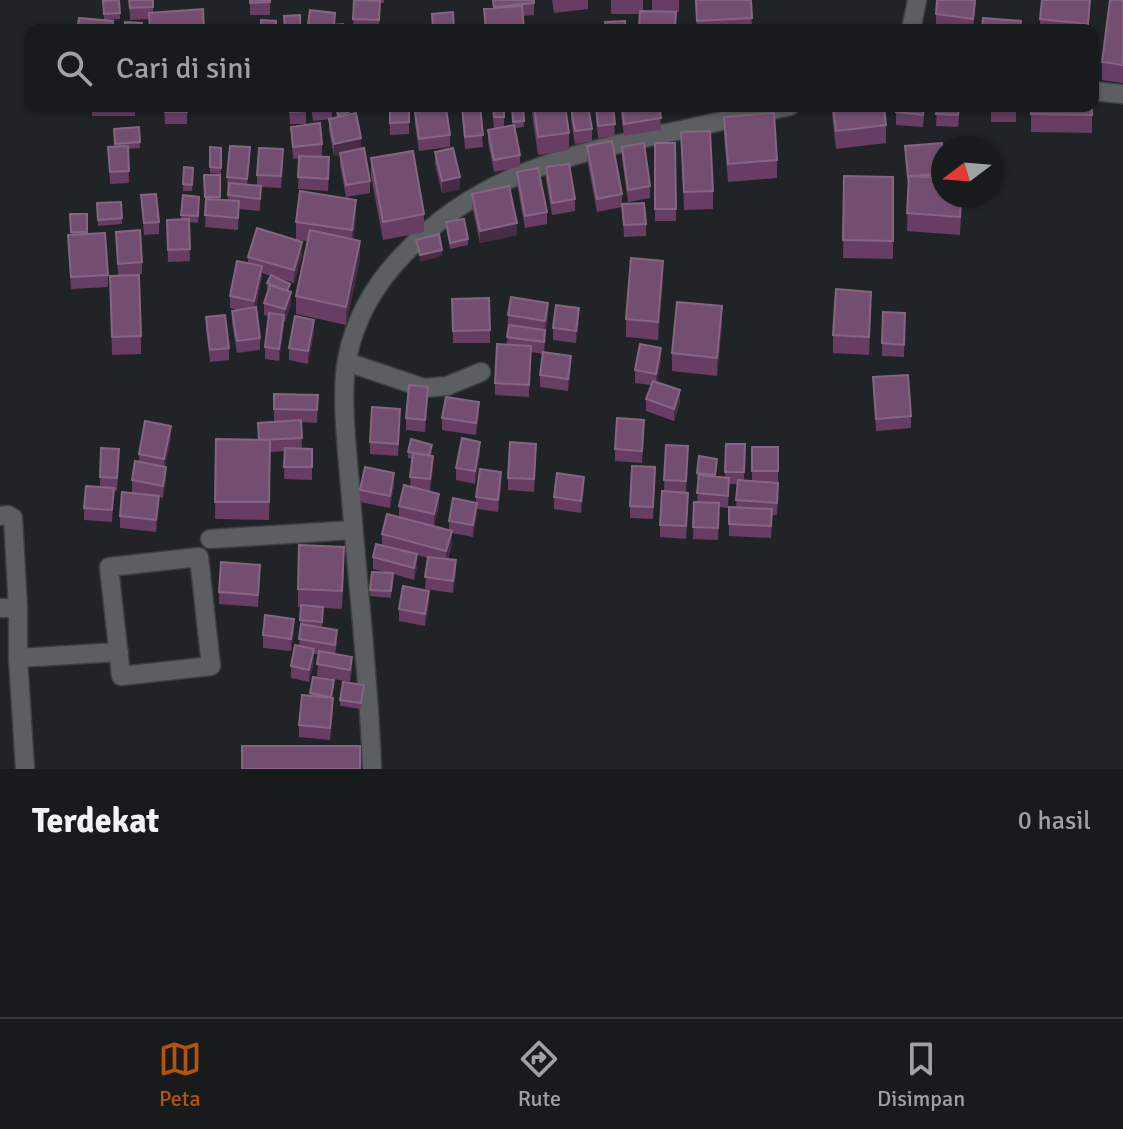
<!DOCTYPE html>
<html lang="id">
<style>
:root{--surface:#181b1c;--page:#252829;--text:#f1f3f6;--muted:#9fa1a3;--line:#36393b;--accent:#b45309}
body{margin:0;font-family:Signika,sans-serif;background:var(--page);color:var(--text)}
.compass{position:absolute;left:931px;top:136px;width:72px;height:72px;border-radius:50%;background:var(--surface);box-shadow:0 2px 6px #0004;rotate:254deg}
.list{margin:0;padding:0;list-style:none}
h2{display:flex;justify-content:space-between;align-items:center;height:104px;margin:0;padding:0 32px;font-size:34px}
h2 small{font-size:26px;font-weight:400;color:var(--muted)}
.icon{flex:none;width:44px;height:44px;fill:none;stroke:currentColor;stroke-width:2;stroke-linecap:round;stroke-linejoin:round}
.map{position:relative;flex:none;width:1123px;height:769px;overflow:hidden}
.search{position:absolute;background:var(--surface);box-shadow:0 2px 6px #0004;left:24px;right:24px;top:24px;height:88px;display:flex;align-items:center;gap:20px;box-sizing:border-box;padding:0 28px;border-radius:16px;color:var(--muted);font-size:30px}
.sheet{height:248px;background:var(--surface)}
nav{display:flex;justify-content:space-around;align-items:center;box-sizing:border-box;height:112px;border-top:2px solid var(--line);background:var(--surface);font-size:22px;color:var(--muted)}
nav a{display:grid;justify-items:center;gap:4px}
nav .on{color:var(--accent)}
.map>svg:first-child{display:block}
</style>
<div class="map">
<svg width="1123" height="769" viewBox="0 0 1123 769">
<rect width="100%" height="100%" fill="#202426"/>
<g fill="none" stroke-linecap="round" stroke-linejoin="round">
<defs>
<path id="minor" d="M911,30L917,0
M1093,91L1123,94
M347,362L424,388L447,386L481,372
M0,516L8,515L13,518L18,608
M210,539L353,530
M199,557L211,666L121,676L109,567Z
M0,608H18V658L119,652
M18,658L25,769
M372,769C369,679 358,588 351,498C348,457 340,399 347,359C355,318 374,285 403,255C471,181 555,158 649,137C696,127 743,116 790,106"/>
</defs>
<use href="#minor" stroke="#3c3f41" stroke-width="21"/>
<use href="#minor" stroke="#5b5f62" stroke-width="18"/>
</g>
<path fill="#683d63" d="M129,0H153V13L204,30H150L149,19L130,20Z
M250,0H270V15H250Z
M354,0H384V3H380L379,28L382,30H353Z
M492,0H534V15L523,16L524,30H484V9H493Z
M552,0H588V9L554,13Z
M611,0H643V11H652V0H679V12H676L675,30H639L640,14H611Z
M695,0H751L752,30H697Z
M976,0L973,30L936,26V14Z
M1123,0V83L1102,80V62Z
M103,1L120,13V19L106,20L113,30L104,20Z
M1090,11L1088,30H1040V19Z
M92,106H135V116H92Z
M164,106H187V124H165Z
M289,106H306V124H290Z
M311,106H332V119L313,121Z
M335,106H348L349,115L370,181V193L346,197L340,165V155L334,156L329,131V119L337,117Z
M359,106H378V107L359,108Z
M389,106H409V134L390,135Z
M461,106H480L483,147L465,149Z
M492,106H504V127L513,125L512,106H523L524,127L515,128L520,155V167L494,172L488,142V130L494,129Z
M531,106H565L569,133V150L538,155Z
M595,106H613L615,136L598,138Z
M620,106H659L661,130L624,136Z
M671,106H697L671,109Z
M831,106H884L886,125V143L836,149Z
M896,106H925L923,127L896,125Z
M937,106H960L958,127L936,126Z
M965,106H983V112H965Z
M991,106H1016V122H991Z
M1031,106H1092V133L1031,132Z
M571,108L592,129V141L575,144L571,120Z
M415,112L450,135V147L419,151L415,124Z
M724,117L777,160V178L728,182L724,135Z
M139,127L140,148L128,149L129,183L110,184L108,147H115L114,129Z
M291,127L322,144V156L316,157L329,169L328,191L298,189L299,158L293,159Z
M681,132L713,191V209L684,210Z
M655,143H675L676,221H655Z
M587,146L622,194V207L597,212L587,159Z
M905,146L943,153V196H962L960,235L907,231L908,189Z
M210,147L221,148V174L210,173Z
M622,147L650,186V198L628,202L622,159Z
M435,152L460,189L442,193L435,164Z
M371,158L424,214V232L383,240L371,176Z
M250,159L247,185L257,186V175L283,162L281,188L261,187L260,211L239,209L238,230L205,227L206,203H205L204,175H220V200H228L227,177Z
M184,167L193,168L192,191H183Z
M546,167L575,199V211L552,215L546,180Z
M517,172L547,212V224L525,228L517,184Z
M844,176L893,177V259L843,258Z
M472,194L517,235L480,243L472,206Z
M141,195L159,222V234L144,235Z
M183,195L199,197L198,223L189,222L190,261L168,262L167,232L181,220Z
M121,202L122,224L98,226L97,203Z
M622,204L646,224V236L624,237Z
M70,214H87V234L108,275V287L71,289L68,247V235H71Z
M356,217L353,240L360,259L346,325L296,314V296L308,241L296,240V222Z
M446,222L468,239V245L450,249Z
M116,232L142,262V274L118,276Z
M302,254L294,283L273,276L289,291L291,304L285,322L284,321L279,361L265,359V347L269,316L264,315V303L269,290L267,289V283L271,276L262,273L256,308L260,338V350L237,353L232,323V311L237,310L230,308V296L248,263V257Z
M110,276L141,336V354L112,355Z
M663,279L658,340L626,337V319Z
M489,298L490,343H453L452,299Z
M871,309L869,355L833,353V335Z
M883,312L905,313L904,357L882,356Z
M508,315H548L544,352L571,368L568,391L540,387V375L543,354L531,352L529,397L495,395V383L507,345Z
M206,317L229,348V360L210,362L206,329Z
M579,320L576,343L553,340V328Z
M722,324L717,376L672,371V353Z
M314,332L308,364L289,360V348Z
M661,360L657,382L680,402L674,421L646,411V399L651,385L635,383V370Z
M873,377L911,416V428L876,431Z
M274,394L318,395L317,423L301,422L302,449H312V480L284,479L285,451L270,452L269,520L215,519L216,439L258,440V423L282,422L274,421Z
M428,400L425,432L406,430V418Z
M479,415L476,435L442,430V418Z
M400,421L398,456L370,454V442Z
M644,432L642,463L615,461V449Z
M171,438L165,466L166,479L163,498L159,497L156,532L120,528V516L132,493V480L139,462V454Z
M726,444H745L744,480L752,481V447H778V495L777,515H772L771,538L729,536V507L736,508L738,484H729L728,508L719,507L718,540L693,539L694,502H697L699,479H697V473L717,465L716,476L725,477Z
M666,445L688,446L686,492L688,505L686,539L660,537V525L664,491Z
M432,451L431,455L433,468L430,491L439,506L434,526L449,531V521L476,503V497L501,485L498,512L477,509L473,537L452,533V543L448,559L456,573L453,593L425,589L428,558L417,555V567L414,580L393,574L391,598L370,596L372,572H385L373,569V557L382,545V534L399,517V506L410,487L412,459L408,458V452Z
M480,454L475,484L456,480V468Z
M536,456L534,492L508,490V478Z
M119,461L117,491L114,490L112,522L84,520V508L100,487V477Z
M655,479L653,519L630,518V506Z
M394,485L390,508L360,502V490Z
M584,489L581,513L554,509V497Z
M344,565L342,609L323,608L322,627L337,642L335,654L352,669L350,682L317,676L319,654H314V662L309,682L291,678V666L299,646L301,626H300L301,607H298V589Z
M260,577L258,607L219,604V592Z
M429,603L425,626L399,621V609Z
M294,631L291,651L263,648V635Z
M313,677L334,687L332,698L333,710L330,740L299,737V725L310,696Z
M364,692L361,709L340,706V700Z"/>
<path fill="#462c45" d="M975,0H976V4L973,30Z
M361,138V151L334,156V144Z
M460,177V189L442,193V181Z
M356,200V217L352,248V230Z
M517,223V235L480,243V231Z
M360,241V259L346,325V307Z
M302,242V254L294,283V270Z
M442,250V256L420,262V255Z
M663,261V279L658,340V322Z
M262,266V278L254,314V301Z
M291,292V304L285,322V309Z
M548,303V315L544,354L545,321Z
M722,306V324L717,376V358Z
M579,308V320L576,343V331Z
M284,315V327L279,361V349Z
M314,320V332L308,364V351Z
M661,348V360L656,386V374Z
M571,356V368L568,391V379Z
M428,387V400L425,432V420Z
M680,390V402L674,421V409Z
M479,402V415L476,435V423Z
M171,426V438L164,471V459Z
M480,442V454L475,484V471Z
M433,456V468L430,492V479Z
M166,467V479L163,498V486Z
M501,472V485L498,512V500Z
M394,473V485L390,508V496Z
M584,477V489L581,513V501Z
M439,494V506L434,526V514Z
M159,496V508L156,532V520Z
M477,503V515L473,537V525Z
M452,531V543L446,563V551Z
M417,554V567L414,580V568Z
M456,560V573L453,593V581Z
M429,591V603L425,626V614Z
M294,619V631L291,651V639Z
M314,649V662L309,682V670Z
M352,657V669L350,682V670Z"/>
<path fill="#744e71" stroke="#846582" stroke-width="2" d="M119,0L120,13L104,14L103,1Z
M129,0H153V7L130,8Z
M250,0H270V2L250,3Z
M354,0L380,1L379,20L353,19Z
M493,0H534V3L494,7Z
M696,0H751L752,18L697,21Z
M937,0H975L973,19L936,14Z
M1042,0H1090L1088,24L1040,19Z
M1110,0H1123V65L1102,62Z
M522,6L524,30H486L484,9Z
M203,9L204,30H150L149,13Z
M310,10L335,13L334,25L325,26L308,24Z
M640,11L676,12L675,30L639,29Z
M453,12L454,30H433L432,14Z
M300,15V30H285L284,16Z
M79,18L113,21L112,30H77Z
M983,18L1021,21L1020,30H982Z
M261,20L276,21V30H261Z
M625,21V30H606L605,22Z
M125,22L142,23V30H125Z
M343,24V30H309V27Z
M594,26V30H567Z
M355,27L382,28V30H355Z
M928,27L955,30H928Z
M164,106H187V112H165Z
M290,106H306V111L290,112Z
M313,106H332L313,109Z
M336,106H348L349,112L338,115Z
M390,106H409V122L390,123Z
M462,106H480L483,135L465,137Z
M493,106H504V117H494Z
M512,106H523L524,121L513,122Z
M534,106H565L569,133L538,137Z
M583,106H588L592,129L575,131L571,108Z
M596,106H613L615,124L598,126Z
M622,106H659L661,118L624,124Z
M833,106H884L886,125L836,131Z
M896,106H924L923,115L896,112Z
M937,106H959L958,115L936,114Z
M991,106H1016V110H991Z
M1031,106H1092V115L1031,114Z
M446,108L450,135L419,139L415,112Z
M356,113L361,138L334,144L329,119Z
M774,113L777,160L728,164L724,117Z
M320,123L322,144L293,147L291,127Z
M514,125L520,155L494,160L488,130Z
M139,127L140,142L115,144L114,129Z
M710,131L713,191L684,192L681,132Z
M612,141L622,194L597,199L587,146Z
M644,143L650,186L628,190L622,147Z
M655,143H675L676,209H655Z
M942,143L943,174L909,176L908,177L905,146Z
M128,146L129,171L110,172L108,147Z
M230,146L250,147L247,179L227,177Z
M210,147L221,148V168L210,167Z
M259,148L283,149L281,176L257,175Z
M364,148L370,181L346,185L340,153Z
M453,148L460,177L442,181L435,152Z
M413,151L424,214L383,222L371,158Z
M299,156L329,157L328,179L298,177Z
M569,164L575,199L552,203L546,167Z
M184,167L193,168L192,185L183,184Z
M538,168L547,212L525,216L517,172Z
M204,175H220V197H205Z
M844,176L893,177V241L843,240Z
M909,176L943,178V196H961L960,217L907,213Z
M229,183L261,186L260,199L228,195Z
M509,186L517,223L480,231L472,194Z
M300,191L356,200L352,230L296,222Z
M156,194L159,222L144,223L141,195Z
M183,195L199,197L198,216L181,215Z
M206,199L239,201L238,218L205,215Z
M121,202L122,218L98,220L97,203Z
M644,203L646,224L624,225L622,204Z
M70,214H87V232H71Z
M189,219L190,249L168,250L167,220Z
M464,219L468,239L450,243L446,222Z
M257,228L302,242L294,270L248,257Z
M140,230L142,262L118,264L116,232Z
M310,230L360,241L346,307L296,296Z
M105,233L108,275L71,277L68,235Z
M439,234L442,250L420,255L416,240Z
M631,258L663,261L658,322L626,319Z
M237,261L262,266L254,301L230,296Z
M139,275L141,336L112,337L110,276Z
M271,275L290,284L287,291L267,283Z
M270,285L291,292L285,309L264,303Z
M836,289L871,292L869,337L833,335Z
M511,297L548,303L545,321L508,315Z
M489,298L490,330L453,331L452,299Z
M677,302L722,306L717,358L672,353Z
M556,305L579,308L576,331L553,328Z
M256,307L260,338L237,341L232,311Z
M883,312L905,313L904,345L882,343Z
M269,313L284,315L279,349L265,347Z
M225,315L229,348L210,350L206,317Z
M295,316L314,320L308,351L289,348Z
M509,325L545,330L544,342L507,337Z
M497,344L531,346L529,385L495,383Z
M640,344L661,348L656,374L635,370Z
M543,352L571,356L568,379L540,375Z
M908,375L911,416L876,419L873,377Z
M653,381L680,390L674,409L646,399Z
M409,385L428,387L425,420L406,418Z
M274,394L318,395L317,410L274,409Z
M446,397L479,402L476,423L442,418Z
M372,407L400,409L398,444L370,442Z
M617,418L644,420L642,451L615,449Z
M301,420L302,438L259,440L258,423Z
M145,421L171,426L164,459L139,454Z
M462,438L480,442L475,471L456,468Z
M216,439L270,440L269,502H215Z
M411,439L432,445L429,455L408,452Z
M510,442L536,444L534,479L508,478Z
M726,444H745L744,472H725Z
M666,445L688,446L686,481L664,480Z
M752,447H778V471H752Z
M101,448L119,449L117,478L100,477Z
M285,448L312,449V467H284Z
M413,453L433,456L430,479L410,477Z
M699,456L717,459L715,475L697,473Z
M135,461L166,467L163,486L132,480Z
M632,466L655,467L653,507L630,506Z
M365,467L394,473L390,496L360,490Z
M480,469L501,472L498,500L476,497Z
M557,473L584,477L581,501L554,497Z
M699,475L729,478L728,496L697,493Z
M738,480L778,483L777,503L736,500Z
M404,485L439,494L434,514L399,506Z
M86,486L114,488L112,510L84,508Z
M662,491L688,493L686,526L660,525Z
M122,492L159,496L156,520L120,516Z
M453,498L477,503L473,525L449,521Z
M694,502L719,503L718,528L693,527Z
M729,507L772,509L771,526L729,524Z
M387,514L452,531L446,551L382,534Z
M376,544L417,554L414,568L373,557Z
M299,545L344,547L342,591L298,589Z
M428,557L456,560L453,581L425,577Z
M221,562L260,565L258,595L219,592Z
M372,572L393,573L391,591L370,590Z
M403,586L429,591L425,614L399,609Z
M301,605L323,607L322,622L300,620Z
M265,615L294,619L291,639L263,635Z
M301,624L337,630L335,645L299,639Z
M295,645L314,649L309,670L291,666Z
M319,651L352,657L350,670L317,664Z
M313,677L334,680L331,697L310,693Z
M343,682L364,685L361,703L340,700Z
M302,695L333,698L330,728L299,725Z
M242,746H360V769H242Z"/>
</svg>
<svg class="compass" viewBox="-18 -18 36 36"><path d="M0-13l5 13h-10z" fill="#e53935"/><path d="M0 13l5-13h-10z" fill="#9fa1a3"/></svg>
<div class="search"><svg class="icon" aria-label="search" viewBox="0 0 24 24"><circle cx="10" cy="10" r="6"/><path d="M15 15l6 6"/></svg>Cari di sini</div>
</div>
<section class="sheet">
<h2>Terdekat<small>0 hasil</small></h2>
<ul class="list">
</ul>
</section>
<nav>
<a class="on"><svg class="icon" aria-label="map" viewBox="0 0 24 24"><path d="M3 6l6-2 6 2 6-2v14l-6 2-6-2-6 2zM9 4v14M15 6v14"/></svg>Peta</a>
<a><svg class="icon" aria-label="directions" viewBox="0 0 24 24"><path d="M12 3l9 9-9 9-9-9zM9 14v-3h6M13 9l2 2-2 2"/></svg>Rute</a>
<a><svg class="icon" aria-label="saved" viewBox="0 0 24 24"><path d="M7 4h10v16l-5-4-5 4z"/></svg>Disimpan</a>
</nav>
